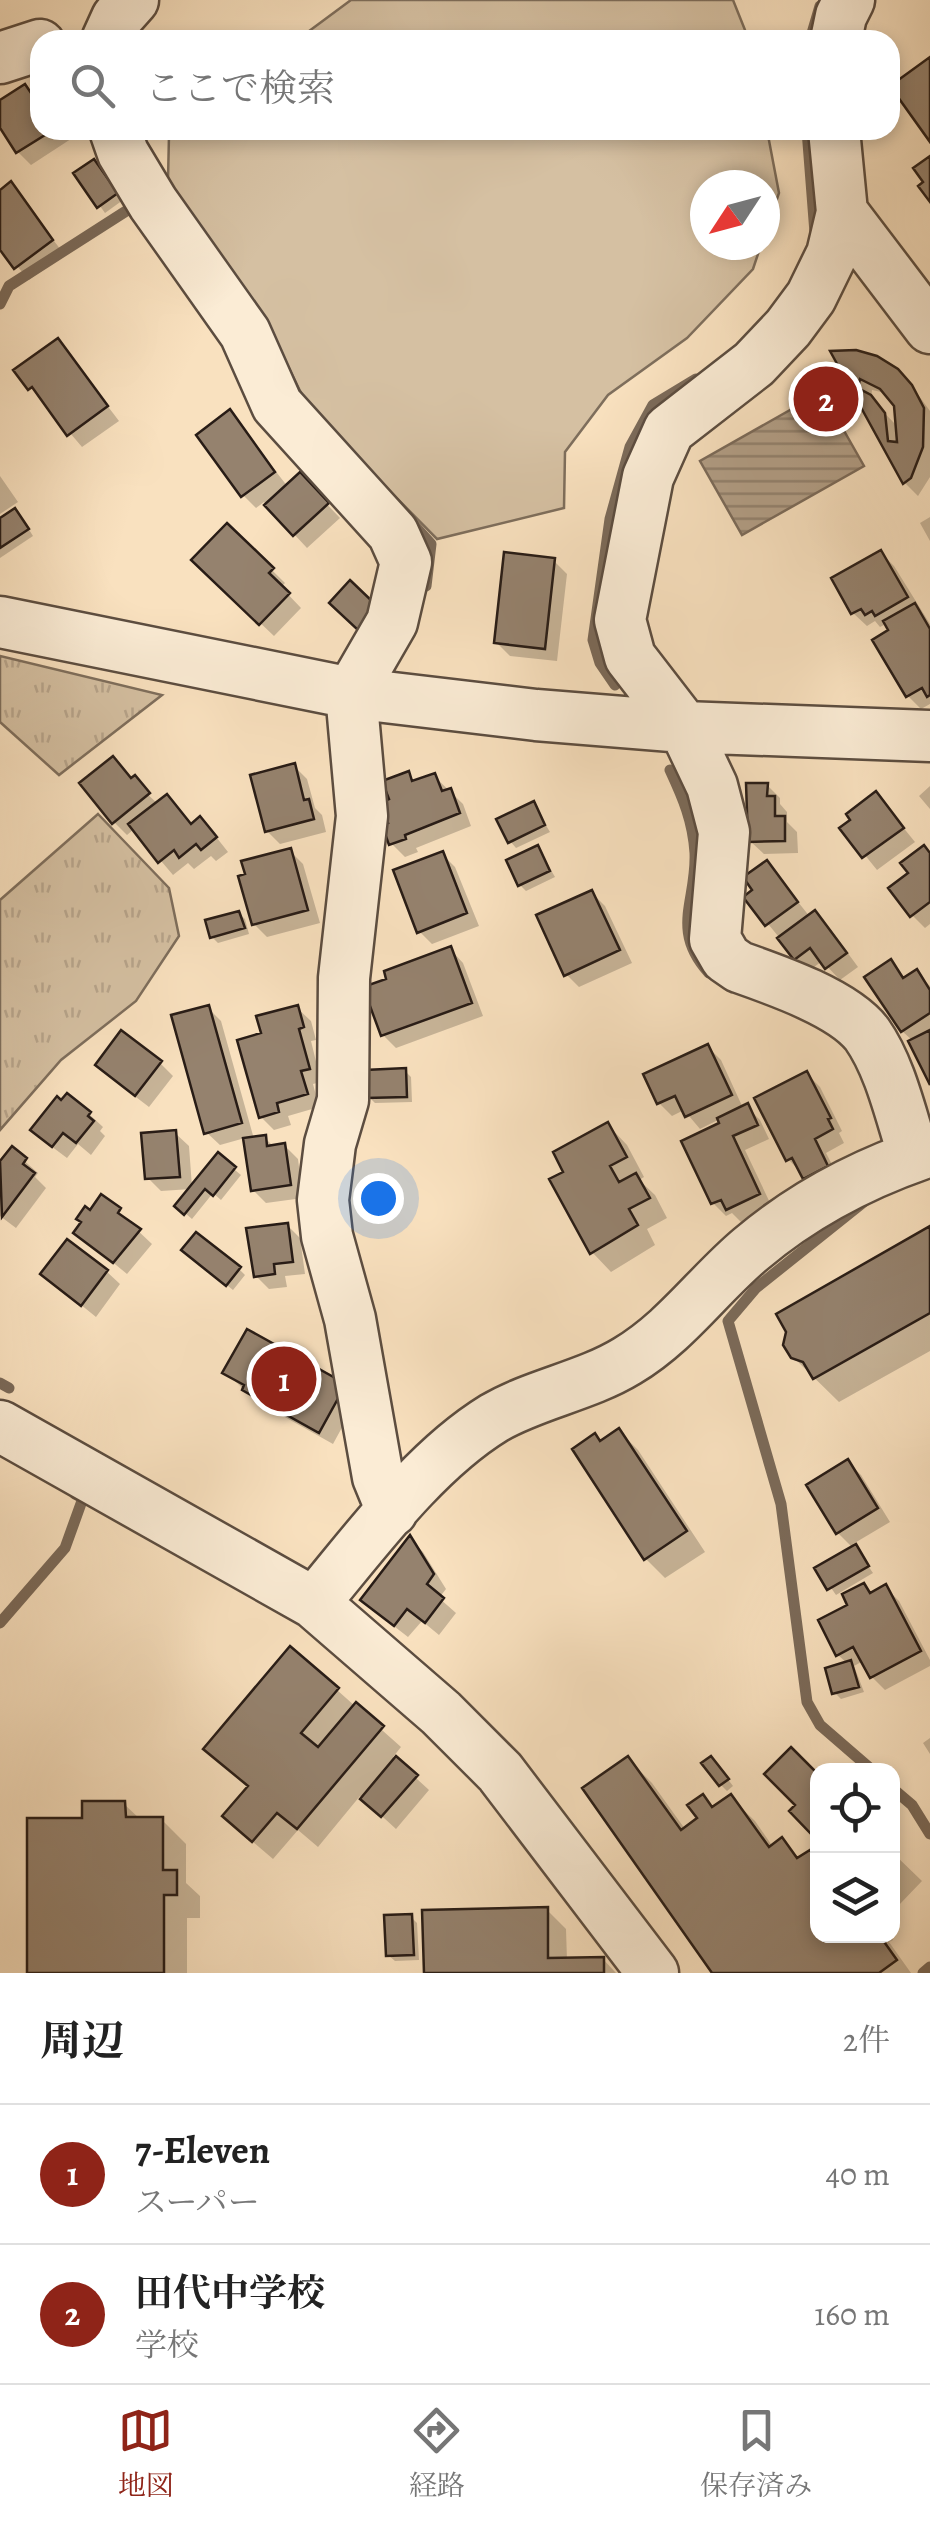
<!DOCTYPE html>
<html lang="ja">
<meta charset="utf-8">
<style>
:root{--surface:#fff;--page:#f6f6f6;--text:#222;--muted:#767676;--line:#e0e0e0;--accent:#8f2418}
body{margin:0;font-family:Alegreya,"Noto Serif JP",serif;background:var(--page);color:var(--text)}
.controls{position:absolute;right:30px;bottom:30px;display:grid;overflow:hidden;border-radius:20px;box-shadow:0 5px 15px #0003}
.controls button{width:90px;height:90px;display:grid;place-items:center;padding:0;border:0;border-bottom:2px solid var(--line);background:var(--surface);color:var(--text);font:50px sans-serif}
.compass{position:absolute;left:690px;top:170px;width:90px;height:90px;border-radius:50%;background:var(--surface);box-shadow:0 5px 15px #0003;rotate:234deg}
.you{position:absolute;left:378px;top:1198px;width:35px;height:35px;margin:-25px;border:8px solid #fff;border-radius:50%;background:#1a73e8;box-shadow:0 0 0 15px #1a73e833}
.badge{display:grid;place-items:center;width:65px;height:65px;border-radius:50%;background:var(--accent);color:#fff;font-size:32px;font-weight:700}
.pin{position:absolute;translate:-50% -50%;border:5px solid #fff;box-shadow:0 2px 10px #0006}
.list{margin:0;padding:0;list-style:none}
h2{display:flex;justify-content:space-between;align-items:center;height:130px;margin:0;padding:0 40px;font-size:42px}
h2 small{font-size:32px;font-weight:400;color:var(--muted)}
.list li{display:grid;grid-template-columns:65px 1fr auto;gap:30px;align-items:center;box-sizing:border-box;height:140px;padding:0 40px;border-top:2px solid var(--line)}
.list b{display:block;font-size:38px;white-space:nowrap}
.list p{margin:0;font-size:32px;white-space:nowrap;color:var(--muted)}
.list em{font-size:32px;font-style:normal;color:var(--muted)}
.icon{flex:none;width:55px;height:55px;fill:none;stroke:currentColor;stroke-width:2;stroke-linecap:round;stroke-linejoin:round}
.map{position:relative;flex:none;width:930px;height:1973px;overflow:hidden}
.search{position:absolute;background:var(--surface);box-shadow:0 5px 15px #0003;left:30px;right:30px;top:30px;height:110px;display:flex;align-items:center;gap:25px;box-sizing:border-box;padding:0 35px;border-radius:30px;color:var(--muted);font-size:38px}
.sheet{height:410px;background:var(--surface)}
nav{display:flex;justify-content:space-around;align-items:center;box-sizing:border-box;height:140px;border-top:2px solid var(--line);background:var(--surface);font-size:28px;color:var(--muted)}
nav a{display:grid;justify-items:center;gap:5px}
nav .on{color:var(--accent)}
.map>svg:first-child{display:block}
</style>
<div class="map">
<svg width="930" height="1973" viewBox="0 0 930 1973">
<defs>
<pattern id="grass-tufts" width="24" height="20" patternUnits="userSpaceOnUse" patternTransform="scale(2.5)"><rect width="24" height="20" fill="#d5c0a2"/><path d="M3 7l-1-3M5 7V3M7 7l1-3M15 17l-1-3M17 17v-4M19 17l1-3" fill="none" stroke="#b7a48b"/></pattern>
<pattern id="water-rules" width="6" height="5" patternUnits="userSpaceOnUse" patternTransform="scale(2.5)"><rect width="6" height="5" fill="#b29e86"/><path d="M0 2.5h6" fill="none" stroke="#91806d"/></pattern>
</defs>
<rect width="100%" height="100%" fill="#f9e1bf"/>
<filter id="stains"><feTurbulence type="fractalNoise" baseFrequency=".002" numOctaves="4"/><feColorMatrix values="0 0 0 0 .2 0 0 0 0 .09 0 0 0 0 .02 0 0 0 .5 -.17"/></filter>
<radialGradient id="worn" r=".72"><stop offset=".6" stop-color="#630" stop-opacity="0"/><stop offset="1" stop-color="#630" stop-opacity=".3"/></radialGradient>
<path fill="url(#grass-tufts)" stroke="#7e6e5c" stroke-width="2.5" d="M0,656L162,695L59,775L0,722Z
M98,814L169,888L179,936L136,1001L61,1060L0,1130V900Z"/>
<path fill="#d5c0a2" stroke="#7e6e5c" stroke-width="2.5" d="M351,0H733L749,40H297Z
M175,130H767L779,193L765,235V185H705V245H761L753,269L687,338L608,395L565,452L564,508L437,539L309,409L264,318L168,180L169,135Z"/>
<path fill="url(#water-rules)" stroke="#7b6a59" stroke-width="2.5" d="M822,392L864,466L742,535L700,461Z"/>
<path fill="#0003" fill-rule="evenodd" d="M40,90V130H74L77,135L31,165L18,152L0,123V103Z
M100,168L123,200L105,213L77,174Z
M11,185L64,254L29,280L0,246V193Z
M58,341L119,421L82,447L17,371Z
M834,354L911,385L930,411V477L918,496L905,483ZM872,390L886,393L899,412V435L895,424L871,399Z
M230,413L288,487L300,476L340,518L307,548L264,502L256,508L243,495Z
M0,476L18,502L0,514Z
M21,517L33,536L0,558V521Z
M930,517V541L920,523Z
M227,526L285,583L281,587L301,608L274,636L194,560Z
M881,553L894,566L930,624V704L921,709L908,696L892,631L886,624L880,627L875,621L867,626L853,613Z
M554,561L567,574L557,661L510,656L496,642Z
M294,766L307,779L315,808L322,815L326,832L280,844L267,831Z
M408,774L416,783L434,776L463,804L471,826L416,848L418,852L405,857L392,844L391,824Z
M132,780L158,804L192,826L213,833L228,852L216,861L211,856L194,869L188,863L173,875L134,829L127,835L114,822Z
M767,785L780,798V804L787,812V822L797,832L798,853L764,854L750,841Z
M930,786V809L919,796Z
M876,794L915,842L877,870L843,828Z
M533,804L550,832L516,848L510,841Z
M538,848L555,877L526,891L520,885Z
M290,851L303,864L320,923L267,937L254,924Z
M442,854L455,867L479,926L432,944L419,931Z
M930,854V924L925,928L912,915Z
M767,863L810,917L815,913L828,926L858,967L840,980L822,961L809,971L796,958L746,897L755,890Z
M592,893L605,906L632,963L579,987L566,974Z
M238,913L245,919L249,934L218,943L212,937Z
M450,949L463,963L483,1016L396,1048L383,1035Z
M891,962L906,979L917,973L930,986V1080L913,1041L902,1031Z
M208,1008L221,1021L254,1139L265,1138L274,1147L284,1145L298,1159L303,1198L266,1203L253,1190L245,1138L220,1145L206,1132Z
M297,1008L311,1021L316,1040L311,1041L321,1082L313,1084L319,1107L288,1116L291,1125L274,1130L261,1117L264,1035Z
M708,1047L721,1060L743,1108L747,1107L760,1120L769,1139L745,1150L772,1207L741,1222L732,1213L726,1216L713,1203L722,1124L720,1119L700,1129L684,1110L672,1116L659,1103Z
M160,1063L173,1076L149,1107L111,1078Z
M405,1071L411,1077L412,1102L375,1103L369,1097Z
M807,1074L820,1087L842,1131L839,1133L844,1143L826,1153L840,1180L819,1191L788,1159Z
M89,1114L103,1127L100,1131L105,1136L91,1155L78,1144L67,1158L47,1143Z
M608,1125L627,1145L644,1177L639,1180L655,1195L667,1218L647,1229L655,1245L611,1272L592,1252L567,1173Z
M175,1133L189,1146L192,1187L218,1156L241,1175L221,1200L213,1193L192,1219L177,1206L191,1189L161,1191L148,1178Z
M12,1150L38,1173L35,1177L46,1188L16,1228L0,1216V1165Z
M102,1197L152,1244L127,1274L76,1232Z
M287,1225L300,1238L305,1274L285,1276L287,1287L269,1289L256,1276Z
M930,1229V1351L839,1402L792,1356Z
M191,1256L239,1269L245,1275L233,1290Z
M106,1271L120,1284L96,1317L43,1274Z
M226,1373L357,1400L333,1444L258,1402Z
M619,1431L638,1450L705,1552L665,1578L645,1558Z
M848,1462L861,1475L890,1522L853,1544L873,1573L836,1595L818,1569L853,1548L838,1533Z
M410,1539L423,1552L446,1589L439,1598L456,1613L439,1635L422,1621L408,1637L377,1613Z
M863,1586L872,1594L886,1588L899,1601L930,1660V1666L885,1690L872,1677L863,1661L854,1666L864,1692L841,1699L835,1693L848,1664L838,1655L851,1606Z
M337,1690L401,1747L393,1757L429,1790L396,1829L360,1796L318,1847L298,1830L273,1859L245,1835L250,1788L226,1768Z
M930,1738V1754L923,1743Z
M628,1759L652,1783L685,1829L700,1818L703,1797L714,1808L730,1797L755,1821L773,1847L782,1841L800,1859L818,1936H890L893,1940L889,1942L911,1973H715Z
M717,1765L733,1786L727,1791L721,1785Z
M818,1777V1836L793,1811Z
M124,1804L141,1820H162L186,1844V1883L200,1896V1918H187V1973H30L84,1821Z
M892,1852L922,1881L899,1905L892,1899Z
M547,1910L566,1929L567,1960L603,1959L616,1973H427Z
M411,1917L417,1923L419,1960L395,1961L388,1955Z"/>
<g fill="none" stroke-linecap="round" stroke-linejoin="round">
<path stroke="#7b6a59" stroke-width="11" d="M810,40L820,6
M807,130L815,233
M0,304L9,286L134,206L131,199
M412,523L431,544L426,586
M615,685L600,663L593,640L610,519L630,447L653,405L696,379
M670,770C683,798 693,821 695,853C697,901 670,930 709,973
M870,1197L756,1288L728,1321L781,1504L807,1702L820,1725L872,1770
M0,1383L9,1388
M0,1623L65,1548L83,1498L75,1494
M892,1788L912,1805L930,1834
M923,1973L930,1967"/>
</g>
<path fill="#95826e" stroke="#281c16" stroke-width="2.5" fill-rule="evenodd" d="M930,57V142L890,86Z
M25,84L31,93L40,87V130H53L16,153L0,128V100Z
M930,156V202L918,186L923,182L913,168Z
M94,159L118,193L97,208L73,173Z
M11,181L53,240L14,269L0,250V190Z
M58,338L108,406L67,436L32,387L28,390L13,370Z
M856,350L877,356L898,369L912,385L924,408L923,447L911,478L903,484L830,351ZM860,379L880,389L894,406L897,442L888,441L885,413L871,395L858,388Z
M230,409L275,472L241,497L196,435Z
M300,472L329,503L293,536L264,505Z
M15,508L29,529L0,548V518Z
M227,523L274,568L269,573L290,593L259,625L191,560Z
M881,550L908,597L875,616L872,611L865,615L861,609L851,614L831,578Z
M504,552L555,558L545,649L494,643Z
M350,580L373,602L359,631L329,603Z
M915,603L930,629V695L927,697L922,688L906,697L872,640L888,630L883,621Z
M113,756L131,778L135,775L150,793L112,824L79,783Z
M295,763L304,800L309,799L314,819L265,832L250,775Z
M409,771L412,781L435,773L442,791L451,788L460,813L405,835L406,839L389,845L382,825L388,823L380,803L389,799L382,781Z
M746,783H768L767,796H775V816H785V841L748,842Z
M876,791L904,828L862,858L839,828L850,820L846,814Z
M167,794L191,824L200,816L217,837L201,850L196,844L179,858L174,850L158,863L128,824Z
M534,801L545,825L508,843L496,819Z
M538,845L550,871L518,886L506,860Z
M924,845L930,853V902L910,917L888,888L908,873L900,863Z
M291,848L308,910L252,925L238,876L245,874L241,861Z
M443,851L467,913L417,933L393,870Z
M767,860L798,902L765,926L743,897L752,890L743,877Z
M592,890L620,950L564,976L536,915Z
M815,910L847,953L825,969L810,948L794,960L777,938Z
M239,911L245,928L210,938L205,920Z
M451,946L472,1003L381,1036L363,987L386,979L384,971Z
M891,959L903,978L917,969L930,990V1013L901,1032L864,977Z
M209,1005L242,1123L204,1134L171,1015Z
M298,1005L304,1027L299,1029L310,1069L301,1071L308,1094L277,1103L279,1112L259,1118L237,1040L261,1033L256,1016Z
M121,1030L162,1061L135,1096L95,1065Z
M930,1030V1085L908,1041Z
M708,1044L732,1095L685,1117L675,1096L657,1104L643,1074Z
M406,1068L407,1097L366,1098L365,1070Z
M807,1071L831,1118L828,1119L833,1129L815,1139L828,1166L803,1179L792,1158L786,1161L754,1098Z
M67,1093L91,1112L88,1116L94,1121L76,1143L63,1133L52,1147L30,1130L57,1096L61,1100Z
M748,1103L758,1125L733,1136L760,1194L726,1210L721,1200L711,1204L681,1141L719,1123L717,1118Z
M608,1122L627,1157L610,1166L619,1182L636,1173L650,1198L629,1209L638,1225L590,1254L549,1179L563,1172L553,1152Z
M176,1130L180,1177L145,1179L141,1133Z
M266,1135L267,1146L285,1143L291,1185L251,1191L243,1138Z
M12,1146L27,1158L23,1164L35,1173L2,1217L0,1161Z
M218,1152L236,1167L213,1196L205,1189L184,1215L174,1206Z
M101,1194L121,1208L118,1213L141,1229L113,1263L73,1233L81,1222L76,1219L85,1206L90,1210Z
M288,1223L293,1262L274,1264L275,1274L254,1277L246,1228Z
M930,1226V1313L813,1379L803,1362L791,1358L783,1345L786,1332L776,1314Z
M196,1232L241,1267L226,1286L181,1250Z
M67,1239L108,1270L81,1306L40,1274Z
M247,1329L346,1384L319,1433L242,1390L244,1385L222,1373Z
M619,1428L687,1531L644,1560L572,1449L595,1433L600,1441Z
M848,1459L878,1508L836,1534L806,1485Z
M410,1535L434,1574L427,1584L444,1598L425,1623L407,1609L394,1626L360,1600Z
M856,1544L869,1566L827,1590L814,1568Z
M864,1583L870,1593L886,1584L921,1651L870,1678L853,1647L836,1656L818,1620L847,1605L842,1594Z
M290,1646L339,1688L301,1733L318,1747L356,1702L384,1726L297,1829L277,1813L252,1842L222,1816L248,1786L203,1749Z
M851,1660L859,1687L832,1694L825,1668Z
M791,1747L818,1774L815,1838L789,1811L795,1805L764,1774Z
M396,1756L418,1775L381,1817L360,1799Z
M628,1756L681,1830L697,1818L687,1805L703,1794L712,1807L731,1794L769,1847L782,1837L797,1858L810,1850L818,1861V1936H880L897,1960L879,1973H712L582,1788Z
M711,1756L729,1779L719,1786L701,1763Z
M82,1801H125L126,1817H163V1870H177V1895H164V1973H27V1818H82Z
M548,1907V1958L604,1957V1973H424L422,1910Z
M412,1914L414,1955L386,1956L384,1915Z"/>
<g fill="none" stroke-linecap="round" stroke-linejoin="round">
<defs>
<path id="minor" d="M107,40L117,18L133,0
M836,40L841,16L849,0
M0,58L40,45
M115,130L123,153L153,203L245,333L277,405L393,533L406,562L392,622L351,693L362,816L344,978L343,1100L330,1144L323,1200L327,1236L350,1319L378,1477L392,1511
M834,130L842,212L930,328
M842,212L832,254L811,297L788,328L754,364L669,430L648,477L620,620L630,657L684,727L712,786L724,832L715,939L726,958L739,967C776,980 843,1003 867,1034C891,1068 901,1117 914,1156
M0,622L351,693L536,715L684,727L930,736
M0,1426L314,1603L441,1713L500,1772L653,1973
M314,1603C366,1541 424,1461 494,1418C535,1394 586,1386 627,1361C676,1332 708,1285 751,1249C804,1204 864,1173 930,1151"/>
</defs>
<use href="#minor" stroke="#5c4d40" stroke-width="55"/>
<use href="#minor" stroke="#fbecd5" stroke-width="50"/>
</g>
<rect width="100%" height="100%" filter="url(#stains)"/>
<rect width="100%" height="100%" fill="url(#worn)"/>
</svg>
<div class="controls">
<button><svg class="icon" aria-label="locate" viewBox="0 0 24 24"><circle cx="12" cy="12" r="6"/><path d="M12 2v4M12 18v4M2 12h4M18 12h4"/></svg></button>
<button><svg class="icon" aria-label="layers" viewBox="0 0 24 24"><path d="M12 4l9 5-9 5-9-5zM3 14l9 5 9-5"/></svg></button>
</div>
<svg class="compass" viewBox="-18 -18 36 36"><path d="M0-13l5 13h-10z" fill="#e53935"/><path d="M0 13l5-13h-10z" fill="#767676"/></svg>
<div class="you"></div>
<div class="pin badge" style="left:284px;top:1379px">1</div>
<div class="pin badge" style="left:826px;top:399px">2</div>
<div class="search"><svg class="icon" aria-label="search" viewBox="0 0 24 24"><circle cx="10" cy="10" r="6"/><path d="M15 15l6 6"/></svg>ここで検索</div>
</div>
<section class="sheet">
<h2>周辺<small>2件</small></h2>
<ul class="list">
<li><span class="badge">1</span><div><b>7-Eleven</b><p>スーパー</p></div><em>40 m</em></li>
<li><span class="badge">2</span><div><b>田代中学校</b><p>学校</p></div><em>160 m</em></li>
</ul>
</section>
<nav>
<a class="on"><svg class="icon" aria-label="map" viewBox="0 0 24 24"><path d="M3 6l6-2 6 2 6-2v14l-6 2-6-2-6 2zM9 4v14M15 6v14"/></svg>地図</a>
<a><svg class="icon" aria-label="directions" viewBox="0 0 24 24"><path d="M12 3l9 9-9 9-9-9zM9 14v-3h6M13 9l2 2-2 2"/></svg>経路</a>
<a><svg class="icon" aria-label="saved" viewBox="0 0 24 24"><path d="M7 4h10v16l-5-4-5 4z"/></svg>保存済み</a>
</nav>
